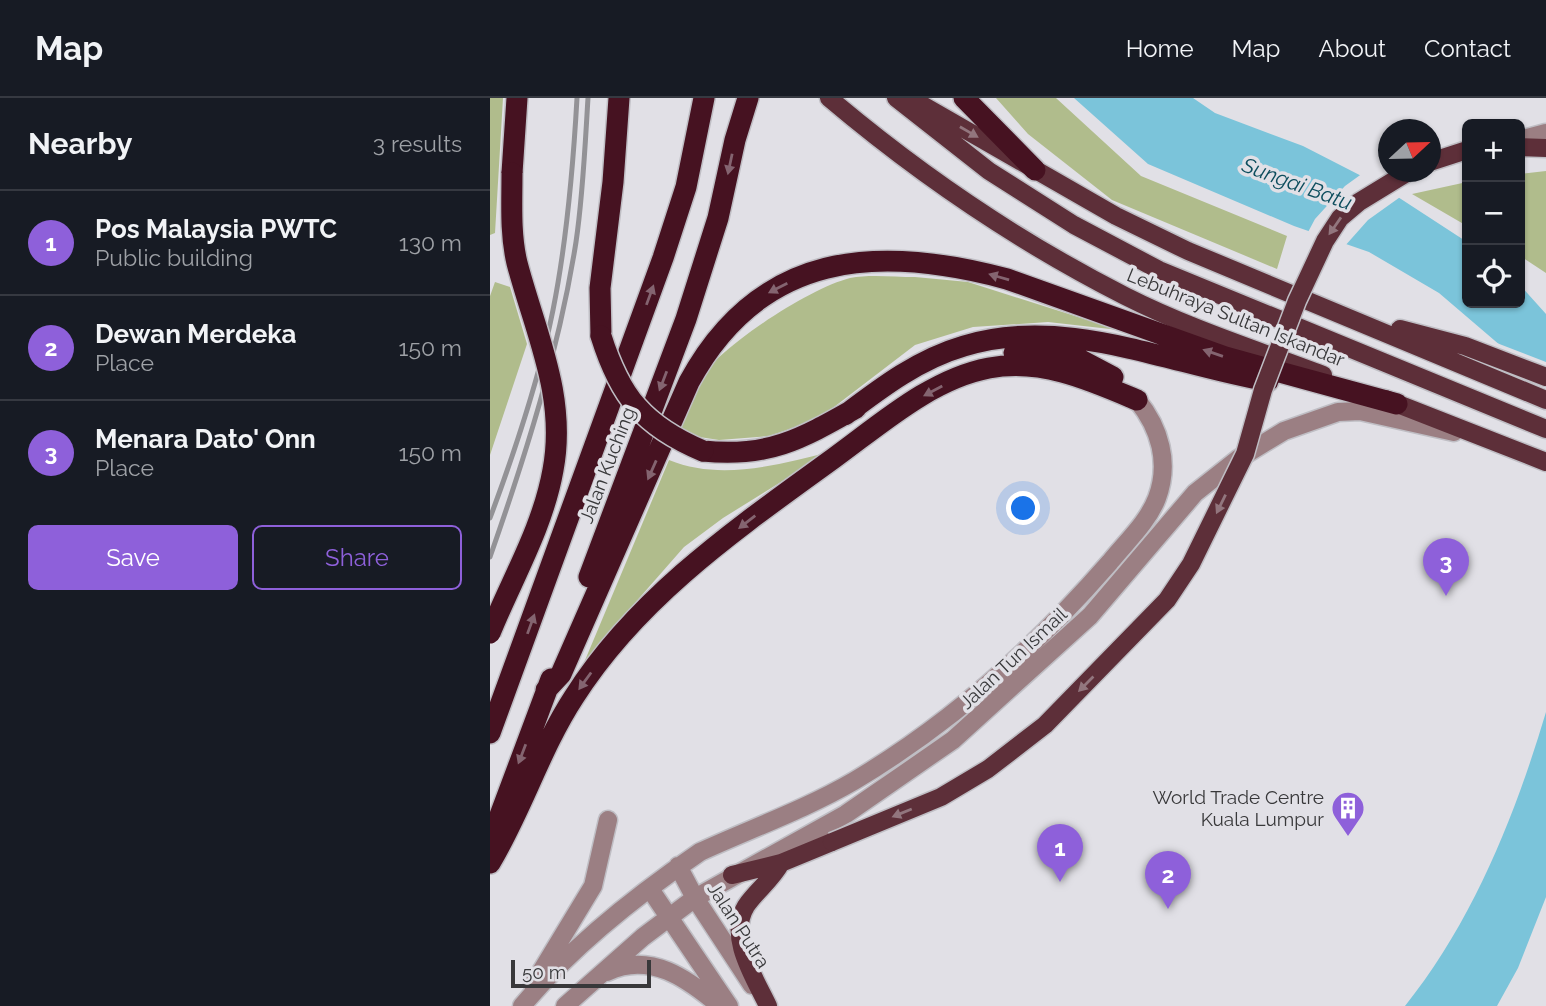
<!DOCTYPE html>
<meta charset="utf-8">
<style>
:root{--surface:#171b24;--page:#20242c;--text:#f1f3f6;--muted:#9ea1a6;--line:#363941;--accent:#8e60da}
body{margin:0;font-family:Raleway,sans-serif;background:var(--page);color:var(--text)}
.controls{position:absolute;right:21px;top:21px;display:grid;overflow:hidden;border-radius:10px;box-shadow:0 2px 5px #0004}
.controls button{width:63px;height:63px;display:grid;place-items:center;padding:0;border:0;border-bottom:2px solid var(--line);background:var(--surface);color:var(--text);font:35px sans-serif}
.compass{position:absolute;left:888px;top:21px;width:63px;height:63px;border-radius:50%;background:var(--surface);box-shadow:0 2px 5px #0004;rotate:68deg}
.scale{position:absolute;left:21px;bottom:18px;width:140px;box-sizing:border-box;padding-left:7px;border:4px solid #38383a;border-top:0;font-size:19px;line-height:24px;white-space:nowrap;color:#38383a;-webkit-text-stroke:5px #e1e0e6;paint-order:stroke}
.you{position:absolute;left:534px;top:411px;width:24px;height:24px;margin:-18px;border:5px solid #fff;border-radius:50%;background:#1a73e8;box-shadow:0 0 0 10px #1a73e833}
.badge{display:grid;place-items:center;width:46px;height:46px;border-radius:50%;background:var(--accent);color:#fff;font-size:23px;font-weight:700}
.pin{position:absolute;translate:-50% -58px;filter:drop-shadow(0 2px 4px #0008)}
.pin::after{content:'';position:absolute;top:37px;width:24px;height:21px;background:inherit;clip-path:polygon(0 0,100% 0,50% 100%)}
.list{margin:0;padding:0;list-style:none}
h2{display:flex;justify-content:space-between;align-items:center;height:91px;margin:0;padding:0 28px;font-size:30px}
h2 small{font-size:23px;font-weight:400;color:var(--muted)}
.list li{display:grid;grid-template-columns:46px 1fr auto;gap:21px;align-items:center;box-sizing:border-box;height:105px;padding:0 28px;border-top:2px solid var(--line)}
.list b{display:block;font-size:26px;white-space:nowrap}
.list p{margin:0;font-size:23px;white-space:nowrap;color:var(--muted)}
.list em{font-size:23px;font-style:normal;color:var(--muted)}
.actions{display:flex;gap:14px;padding:21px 28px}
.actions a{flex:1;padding:16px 0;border:2px solid var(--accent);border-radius:10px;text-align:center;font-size:24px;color:var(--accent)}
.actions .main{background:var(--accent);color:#fff}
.icon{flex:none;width:38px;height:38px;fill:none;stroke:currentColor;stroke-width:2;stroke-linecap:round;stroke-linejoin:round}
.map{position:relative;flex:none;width:1056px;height:908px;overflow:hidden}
header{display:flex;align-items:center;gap:42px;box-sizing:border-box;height:98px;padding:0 35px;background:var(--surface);border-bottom:2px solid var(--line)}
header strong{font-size:33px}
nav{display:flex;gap:38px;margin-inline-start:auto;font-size:24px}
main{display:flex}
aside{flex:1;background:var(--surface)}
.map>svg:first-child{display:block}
</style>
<header>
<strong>Map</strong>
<nav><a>Home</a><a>Map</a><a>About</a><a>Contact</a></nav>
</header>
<main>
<aside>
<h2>Nearby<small>3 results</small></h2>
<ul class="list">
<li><span class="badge">1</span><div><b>Pos Malaysia PWTC</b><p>Public building</p></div><em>130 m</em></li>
<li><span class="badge">2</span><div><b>Dewan Merdeka</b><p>Place</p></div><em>150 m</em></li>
<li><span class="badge">3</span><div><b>Menara Dato' Onn</b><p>Place</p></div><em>150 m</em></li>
</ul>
<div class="actions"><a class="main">Save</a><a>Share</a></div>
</aside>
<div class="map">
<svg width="1056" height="908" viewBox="0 0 1056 908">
<rect width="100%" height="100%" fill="#e1e0e6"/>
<path fill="#b0bc8c" d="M0,0H13L5,135L0,137Z
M506,0H566L651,78L797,138L787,171L622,102L538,36Z
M1056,73V175L1030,158V76Z
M977,84V128L922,96Z
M425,179L478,184L629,232L558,224L483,229L425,247L327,322L279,338L229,342L190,336C193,323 194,306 200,294C220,254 317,191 360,180C380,176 404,179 425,179Z
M5,184L20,189L37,246L0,357V198Z
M339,354L233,420L194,449L137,514L88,579L179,362C230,383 288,367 339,354Z"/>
<path fill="#7bc4da" d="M584,0H703L725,15L813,48L891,88L977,144V205H1030V187L1056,216V360L1011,248L949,195L879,154L804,128L658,66Z
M1056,614V799L1028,870L1007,908H915C983,823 1025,718 1056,614Z"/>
<path fill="#e1e0e6" d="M873,75L913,97L878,122L854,149L817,136L825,121L855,88Z
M999,242L1056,264V364L1008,250Z"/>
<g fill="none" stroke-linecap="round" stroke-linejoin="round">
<defs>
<path id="minor" d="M1030,42L1056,35
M188,768L205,800L262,887
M160,791L239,908
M117,874C160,853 198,881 230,908
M43,887L103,788L118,722
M32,908C81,849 147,797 210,754C260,731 316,711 364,683C460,626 547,548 620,464C636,444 658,424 667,400C680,365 670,330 647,302
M75,908L153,839L205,800L356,716L463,642L600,518L705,395L748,361L794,333L848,314L870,313L964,334"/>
<path id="major" d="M339,0C430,77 529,144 635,198C698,230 767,252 833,277
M406,0L499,73L584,127L669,172L1056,331
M420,0L626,118L698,153L1056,302
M1030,49L1056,50
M940,64L977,52
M910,231L975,248L1056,279
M895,301L1056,364
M242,777L291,765L342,744
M278,908C265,880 237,839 256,808C267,792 281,783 291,765"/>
<path id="highway" d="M474,0L545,72
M22,75L27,0
M111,238L110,190L123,84L129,0
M524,255L589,261L623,279
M355,317C392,289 429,261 474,248C575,217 679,266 778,283
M213,353C278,360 311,341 366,310
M99,479L196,221L228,120L245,42L258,0
M56,592L71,576L199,284C270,153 387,146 517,181L735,259L907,306
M0,635L173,160L196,89L214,0
M0,744L61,581
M0,765C32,712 50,651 84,599C148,498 249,429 344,360C391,326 441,281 499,270C551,260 600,282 647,302"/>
</defs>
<use href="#minor" stroke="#bfbec4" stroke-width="21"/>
<use href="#major" stroke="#bfbec4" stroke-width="21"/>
<use href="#highway" stroke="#bfbec4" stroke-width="24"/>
<use href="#minor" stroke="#9b7f83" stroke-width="18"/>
<use href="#major" stroke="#5d2f39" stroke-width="18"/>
<use href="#highway" stroke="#461221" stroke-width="21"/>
<path stroke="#939296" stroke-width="5" d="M0,420C25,353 49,282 63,212C77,142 83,71 87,0
M0,459C36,356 69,252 86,144C93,97 95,48 98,0"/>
<defs>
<path id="major-bridge" d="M342,744L451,699L498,671L555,627L677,502L701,466L755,356L773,292L807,203L835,143L850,120L869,104L918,74"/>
<path id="highway-bridge" d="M111,238C130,299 154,328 213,353
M0,535C22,481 53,429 63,372C77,298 45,234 27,165C20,136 22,105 22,75"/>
</defs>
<use href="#major-bridge" stroke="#bfbec4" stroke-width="21" stroke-linecap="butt"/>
<use href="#highway-bridge" stroke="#bfbec4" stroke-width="24" stroke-linecap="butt"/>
<use href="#major-bridge" stroke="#5d2f39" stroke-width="18"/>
<use href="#highway-bridge" stroke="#461221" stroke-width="21"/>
</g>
<defs><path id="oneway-solid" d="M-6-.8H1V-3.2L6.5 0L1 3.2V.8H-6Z" transform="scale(1.75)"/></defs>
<g fill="#92767e">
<use href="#oneway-solid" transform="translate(479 34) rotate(30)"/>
<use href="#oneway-solid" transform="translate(845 128) rotate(125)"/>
<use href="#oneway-solid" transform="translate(731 406) rotate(116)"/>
<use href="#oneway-solid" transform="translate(596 586) rotate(135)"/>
<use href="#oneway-solid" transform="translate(412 715) rotate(158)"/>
</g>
<g fill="#846470">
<use href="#oneway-solid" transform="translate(240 66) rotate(102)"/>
<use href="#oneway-solid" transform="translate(509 179) rotate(-164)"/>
<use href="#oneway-solid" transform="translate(288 190) rotate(153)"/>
<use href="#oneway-solid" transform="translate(160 197) rotate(-70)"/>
<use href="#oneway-solid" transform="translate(723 255) rotate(-161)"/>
<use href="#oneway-solid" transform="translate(173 283) rotate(111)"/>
<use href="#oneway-solid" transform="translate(443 293) rotate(152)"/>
<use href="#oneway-solid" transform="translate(162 372) rotate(114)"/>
<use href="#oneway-solid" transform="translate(257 424) rotate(142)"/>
<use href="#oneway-solid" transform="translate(41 526) rotate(-70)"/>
<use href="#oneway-solid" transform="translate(95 583) rotate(126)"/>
<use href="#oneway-solid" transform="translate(32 656) rotate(111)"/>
</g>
<defs>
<symbol id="building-pin" viewBox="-11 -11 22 30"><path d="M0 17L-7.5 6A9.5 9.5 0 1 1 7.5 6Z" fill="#8e60da" stroke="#e1e0e6"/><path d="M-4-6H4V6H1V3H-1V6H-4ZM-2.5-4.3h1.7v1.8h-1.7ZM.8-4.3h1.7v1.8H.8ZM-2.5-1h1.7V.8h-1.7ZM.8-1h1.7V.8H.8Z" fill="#fff"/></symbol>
</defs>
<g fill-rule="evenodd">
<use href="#building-pin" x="839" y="691" width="38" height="52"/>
</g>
<g text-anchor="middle" stroke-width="7" stroke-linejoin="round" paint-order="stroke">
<g font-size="19" fill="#38383a" stroke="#e1e0e6">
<text transform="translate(746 219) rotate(22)" y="7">Lebuhraya Sultan Iskandar</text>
<text transform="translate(117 367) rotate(-69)" y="7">Jalan Kuching</text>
<text transform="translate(523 560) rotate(-43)" y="7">Jalan Tun Ismail</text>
<text transform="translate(249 827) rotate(57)" y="7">Jalan Putra</text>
</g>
<g font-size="19" fill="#38383a" stroke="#e1e0e6" text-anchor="end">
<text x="834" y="706">World Trade Centre<tspan x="834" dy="22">Kuala Lumpur</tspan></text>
</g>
<g font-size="21" font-style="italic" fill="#0d4d5d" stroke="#e1e0e6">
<text transform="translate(807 86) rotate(20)" y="7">Sungai Batu</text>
</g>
</g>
</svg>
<div class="controls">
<button>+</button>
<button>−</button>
<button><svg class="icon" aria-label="locate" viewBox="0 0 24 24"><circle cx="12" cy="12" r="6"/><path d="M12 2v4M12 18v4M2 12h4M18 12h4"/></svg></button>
</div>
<svg class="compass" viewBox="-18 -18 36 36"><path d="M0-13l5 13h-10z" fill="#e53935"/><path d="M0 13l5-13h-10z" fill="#9ea1a6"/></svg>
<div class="scale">50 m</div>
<div class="you"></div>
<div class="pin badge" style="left:570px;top:784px">1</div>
<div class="pin badge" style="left:678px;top:811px">2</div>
<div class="pin badge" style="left:956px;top:498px">3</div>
</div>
</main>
